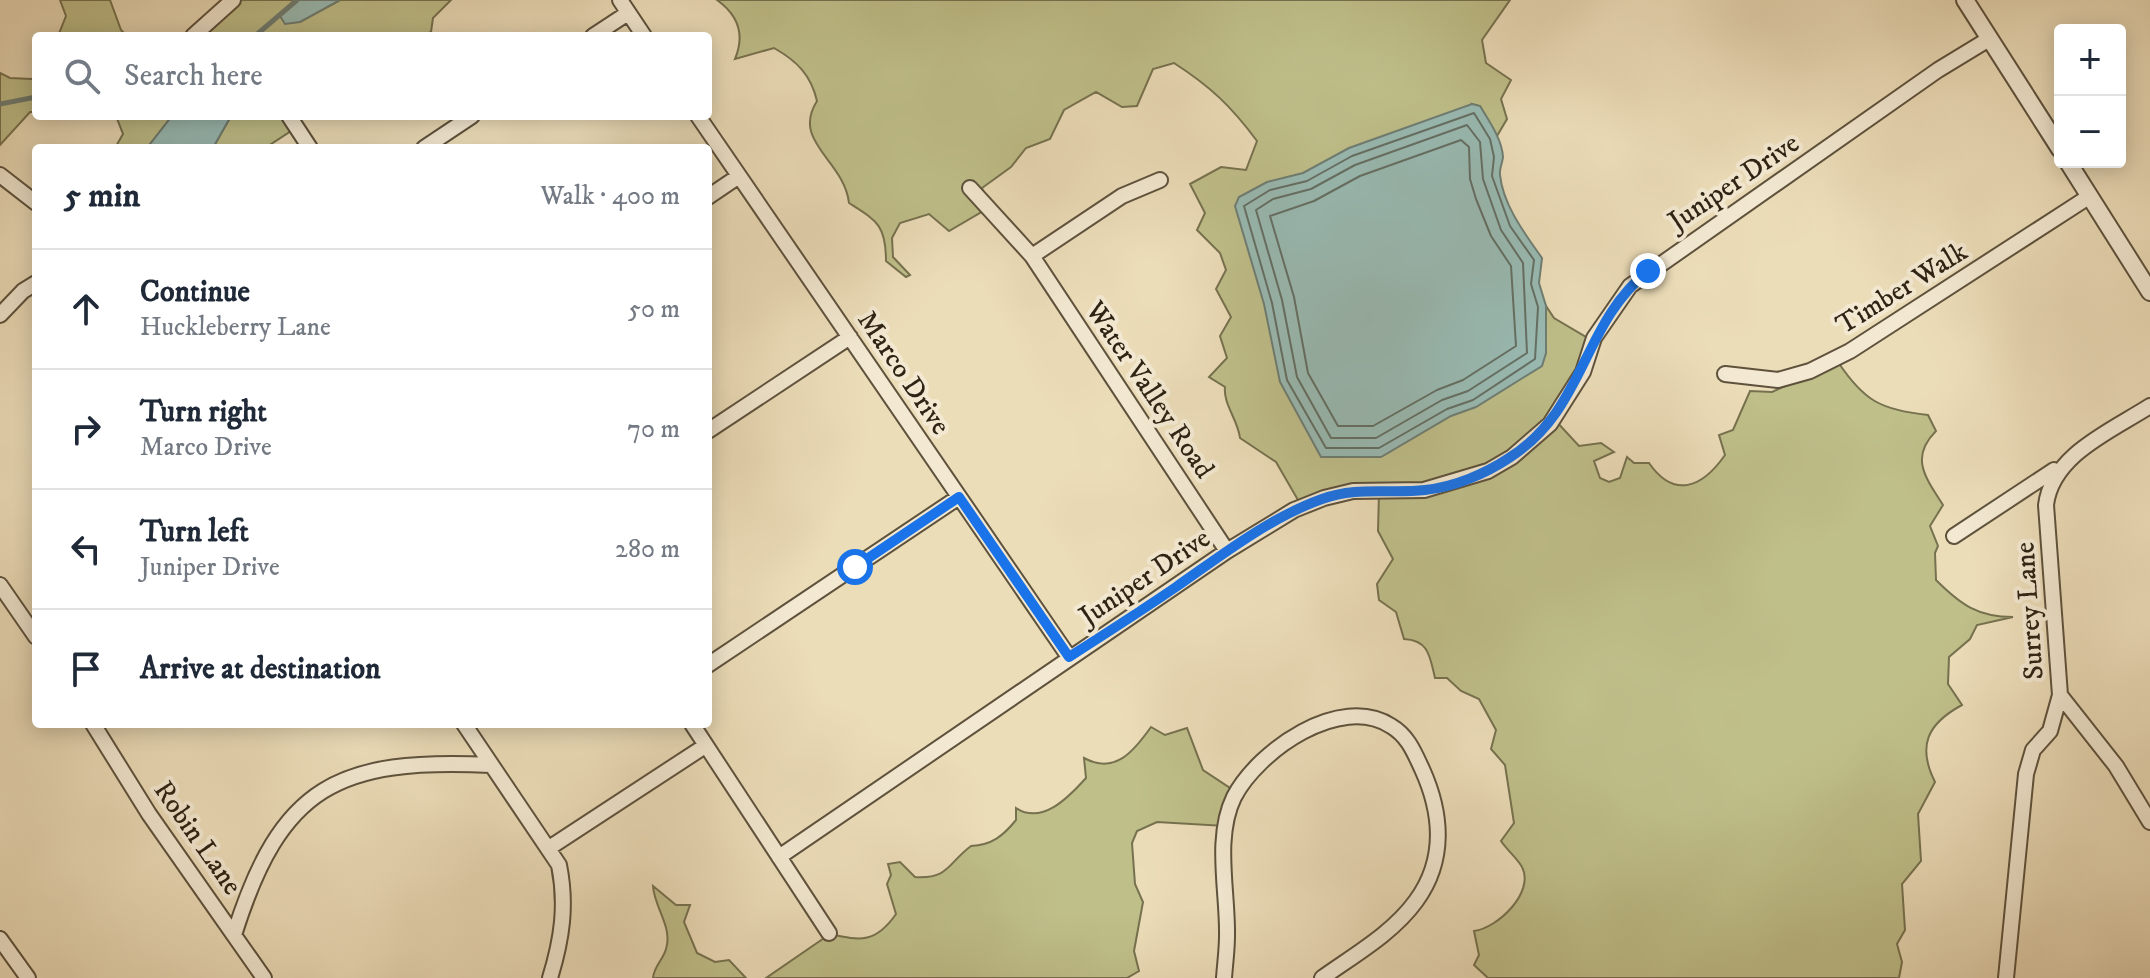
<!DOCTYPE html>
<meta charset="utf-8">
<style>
:root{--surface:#fff;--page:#f6f6f7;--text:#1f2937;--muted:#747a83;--line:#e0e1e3}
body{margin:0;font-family:"IM FELL DW Pica",serif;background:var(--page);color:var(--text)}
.controls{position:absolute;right:24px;top:24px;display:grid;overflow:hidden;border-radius:8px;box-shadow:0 4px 20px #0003}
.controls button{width:72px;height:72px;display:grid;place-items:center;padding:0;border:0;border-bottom:2px solid var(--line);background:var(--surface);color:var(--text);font:40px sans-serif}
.stop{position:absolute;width:24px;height:24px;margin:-18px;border:6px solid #1a73e8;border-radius:50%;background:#fff}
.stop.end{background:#1a73e8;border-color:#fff;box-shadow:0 2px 8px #0008}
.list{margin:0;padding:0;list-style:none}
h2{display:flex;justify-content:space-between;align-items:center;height:104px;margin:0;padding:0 32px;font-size:34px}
h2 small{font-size:26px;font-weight:400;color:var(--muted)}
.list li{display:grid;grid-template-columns:52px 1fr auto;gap:24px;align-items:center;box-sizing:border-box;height:120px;padding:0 32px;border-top:2px solid var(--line)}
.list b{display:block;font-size:30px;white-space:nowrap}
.list p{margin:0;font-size:26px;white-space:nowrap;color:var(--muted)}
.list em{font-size:26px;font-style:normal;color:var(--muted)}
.icon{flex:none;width:44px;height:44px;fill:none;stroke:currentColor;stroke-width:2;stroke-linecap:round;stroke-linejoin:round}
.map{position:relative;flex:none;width:2150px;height:978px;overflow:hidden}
.search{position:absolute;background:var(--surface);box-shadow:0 4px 20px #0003;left:32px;top:32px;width:680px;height:88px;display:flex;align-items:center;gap:20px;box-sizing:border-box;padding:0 28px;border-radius:8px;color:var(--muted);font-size:30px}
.panel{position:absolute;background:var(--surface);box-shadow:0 4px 20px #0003;left:32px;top:144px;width:680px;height:584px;border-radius:8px}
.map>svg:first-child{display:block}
</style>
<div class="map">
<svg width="2150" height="978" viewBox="0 0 2150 978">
<rect width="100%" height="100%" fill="#ecddb9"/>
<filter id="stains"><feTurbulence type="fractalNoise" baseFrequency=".0025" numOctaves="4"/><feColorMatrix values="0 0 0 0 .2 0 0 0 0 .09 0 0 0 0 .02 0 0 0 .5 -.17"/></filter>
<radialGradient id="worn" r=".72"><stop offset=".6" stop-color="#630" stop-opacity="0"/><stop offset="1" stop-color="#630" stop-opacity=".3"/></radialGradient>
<path fill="#bfbf8a" stroke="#76714f" stroke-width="2" d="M60,0H110L121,30L127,36H58L66,16Z
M234,0H296L281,16L300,22L340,0H451L433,18L431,32L422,36H194Z
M717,0H1510L1482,40L1486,63L1511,80L1501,99L1507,119L1497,136L1480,106L1472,104L1545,310L1546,306L1554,318L1591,340L1555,420L1579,446L1601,443L1614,452L1594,461L1600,478L1609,482L1620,478L1627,457L1634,463H1649C1674,499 1702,488 1725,455L1719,435L1733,430L1750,391L1772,392L1838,362C1864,401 1881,410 1928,415L1936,431C1909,458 1926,478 1943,505L1930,526L1938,546L1935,553L1936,580C1961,605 1978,617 2013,617L1977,625L1970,639L1949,657L1948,684L1962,705C1927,724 1917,746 1935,782L1918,814L1921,861L1902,884L1905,930L1897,944L1902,962L1899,978H1488L1474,965L1479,955L1474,931C1498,928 1535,892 1522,867C1517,858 1507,850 1501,841L1514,823L1505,765L1491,749L1496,730L1479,699L1461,691L1447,678H1435C1430,657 1429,640 1404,639L1396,612L1379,600L1377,584L1393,559L1378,531L1379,493L1302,507L1276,462L1240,438C1238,420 1223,404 1225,387L1209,377L1227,358L1220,336L1231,317L1216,289L1226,270L1220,253L1197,230L1205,213L1190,184L1221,167L1246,170L1257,141C1231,106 1211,87 1174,63L1153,69L1137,106L1122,107L1096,92L1064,110L1050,139L1026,148L1011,167L982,188L990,207L949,231L929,214L900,223L892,238L893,257L910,275L906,277L886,261C886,225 877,221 849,203C844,160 791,142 817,101C811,75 797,61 774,48L735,59C745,35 738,15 717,0Z
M0,73L10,78L32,79L36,75V112H30L0,145Z
M116,116H172L147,148H115L123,134Z
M231,116H290L294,129L265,148H207L214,146Z
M1151,727L1165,735L1187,728L1203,770L1236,792L1225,826L1157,822L1137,831L1132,843L1135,884L1143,902L1134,951L1139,971L1127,978H766L830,934C861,941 876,943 896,914L887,884L891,875L888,864L900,862L915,877C949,879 947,864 971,846C992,845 1003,836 1016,820V808C1042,825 1068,798 1086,778L1084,758C1115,775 1134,751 1151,727Z
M653,886L676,905H690L684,922L697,953L715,962L729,960L746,978H653C654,966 663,960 666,949C673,927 654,907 653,886Z"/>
<path fill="#99bbb4" stroke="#6e7e74" stroke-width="2" d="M296,0H340L300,22L285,24L280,16Z
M1472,104L1480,106C1489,121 1502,139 1503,157C1503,161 1499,169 1500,175C1503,205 1525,234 1542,258L1539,283L1546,306V353L1542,366L1476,407L1451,416L1381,457H1321L1280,382L1264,304L1235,206L1239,197L1267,182L1303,173L1349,148Z
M172,116H231L214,146L147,148Z"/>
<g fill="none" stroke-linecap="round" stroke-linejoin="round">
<path stroke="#646f64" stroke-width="2" d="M1474,113L1490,139L1494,157L1492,176L1510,226L1534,260L1531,284L1538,307L1535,359L1473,400L1447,409L1379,448H1326L1287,380L1272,303L1244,206L1270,190L1307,181L1352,156Z
M1467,125L1480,142L1483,179L1501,230L1523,263L1527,353L1468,391L1442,400L1376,438H1331L1297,377L1282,300L1256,210L1273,199L1311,189L1355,165Z
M1461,140L1469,147L1470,179L1476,199L1491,236L1511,266L1516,346L1463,380L1437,390L1373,426H1338L1308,373L1294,297L1270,216L1314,201L1360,176Z"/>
<path stroke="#6e7e74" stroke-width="5" d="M255,36L297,0
M0,104L36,97"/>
<defs>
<path id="minor" d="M620,0L644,36
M193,36L233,0
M593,36L628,13
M289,116L310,148
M698,116L1069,657
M424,148L472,116
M0,175L36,203
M970,188L1032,256L1227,551
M708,197L739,176
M1032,256L1122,196L1160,180
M0,315L23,291L36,283
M1725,374L1778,380L1810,371L1850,351L2090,196
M2150,406C2111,431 2052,455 2046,505L2060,695L2116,766L2150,822
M708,431L850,337
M1954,536L2054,470
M0,585L36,637
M708,665L959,497
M93,724L149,814L264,978
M464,724L559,865C567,905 562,939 550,978
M692,724L829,933
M549,848L705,746
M779,857L1227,551L1294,510L1324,498L1353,491L1424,490L1488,471L1512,457L1550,424L1583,372L1594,338L1630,286L1938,70L1989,39
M234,935C281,785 338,758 491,765
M0,939L28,978
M1224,978C1225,964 1227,950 1227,936C1228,892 1214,838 1234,797C1258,751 1340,693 1391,726C1408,736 1414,752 1422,769C1442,813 1446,860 1416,901C1392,934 1354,955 1322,978
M2006,978L2026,774L2033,750L2050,731L2060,695"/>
<path id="tertiary" d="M1965,0L2060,149
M2068,162L2150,292"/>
</defs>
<use href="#minor" stroke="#5e523d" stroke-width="18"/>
<use href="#tertiary" stroke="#5e523d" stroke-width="20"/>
<use href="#minor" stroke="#f3e9d2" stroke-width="14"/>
<use href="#tertiary" stroke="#f3e9d2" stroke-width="16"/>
</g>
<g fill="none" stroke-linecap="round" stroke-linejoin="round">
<path stroke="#1a73e8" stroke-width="10" d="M855,567L959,497L1069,657C1105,634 1141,611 1176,587C1222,555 1269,518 1322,499C1356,486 1390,494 1425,490C1454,487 1485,474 1509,458C1586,409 1581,325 1648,271"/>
</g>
<g text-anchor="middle" stroke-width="8" stroke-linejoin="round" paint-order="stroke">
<g font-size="28" fill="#2e2314" stroke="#f3e9d2">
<text transform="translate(1733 181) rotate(-34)" y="10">Juniper Drive</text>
<text transform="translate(1901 287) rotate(-32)" y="10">Timber Walk</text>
<text transform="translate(905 372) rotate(56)" y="10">Marco Drive</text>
<text transform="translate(1151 389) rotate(56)" y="10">Water Valley Road</text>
<text transform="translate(1144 576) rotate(-34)" y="10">Juniper Drive</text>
<text transform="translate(2028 611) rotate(-94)" y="10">Surrey Lane</text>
<text transform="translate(199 837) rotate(55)" y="10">Robin Lane</text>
</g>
</g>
<rect width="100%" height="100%" filter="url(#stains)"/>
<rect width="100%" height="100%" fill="url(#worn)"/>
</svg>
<div class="controls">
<button>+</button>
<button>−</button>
</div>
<div class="stop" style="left:855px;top:567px"></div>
<div class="stop end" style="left:1648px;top:271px"></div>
<div class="search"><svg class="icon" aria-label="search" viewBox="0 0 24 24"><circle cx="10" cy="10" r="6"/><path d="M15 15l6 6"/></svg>Search here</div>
<section class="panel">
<h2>5 min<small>Walk · 400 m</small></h2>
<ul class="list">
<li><svg class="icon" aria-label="ahead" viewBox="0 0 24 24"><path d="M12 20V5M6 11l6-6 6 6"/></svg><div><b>Continue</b><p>Huckleberry Lane</p></div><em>50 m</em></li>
<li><svg class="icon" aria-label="right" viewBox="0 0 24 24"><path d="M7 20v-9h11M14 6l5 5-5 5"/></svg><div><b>Turn right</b><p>Marco Drive</p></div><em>70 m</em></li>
<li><svg class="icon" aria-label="left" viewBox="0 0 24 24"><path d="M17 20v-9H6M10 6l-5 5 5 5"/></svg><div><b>Turn left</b><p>Juniper Drive</p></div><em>280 m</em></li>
<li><svg class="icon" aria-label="arrive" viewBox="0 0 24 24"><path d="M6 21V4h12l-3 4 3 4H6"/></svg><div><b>Arrive at destination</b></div></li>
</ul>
</section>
</div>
